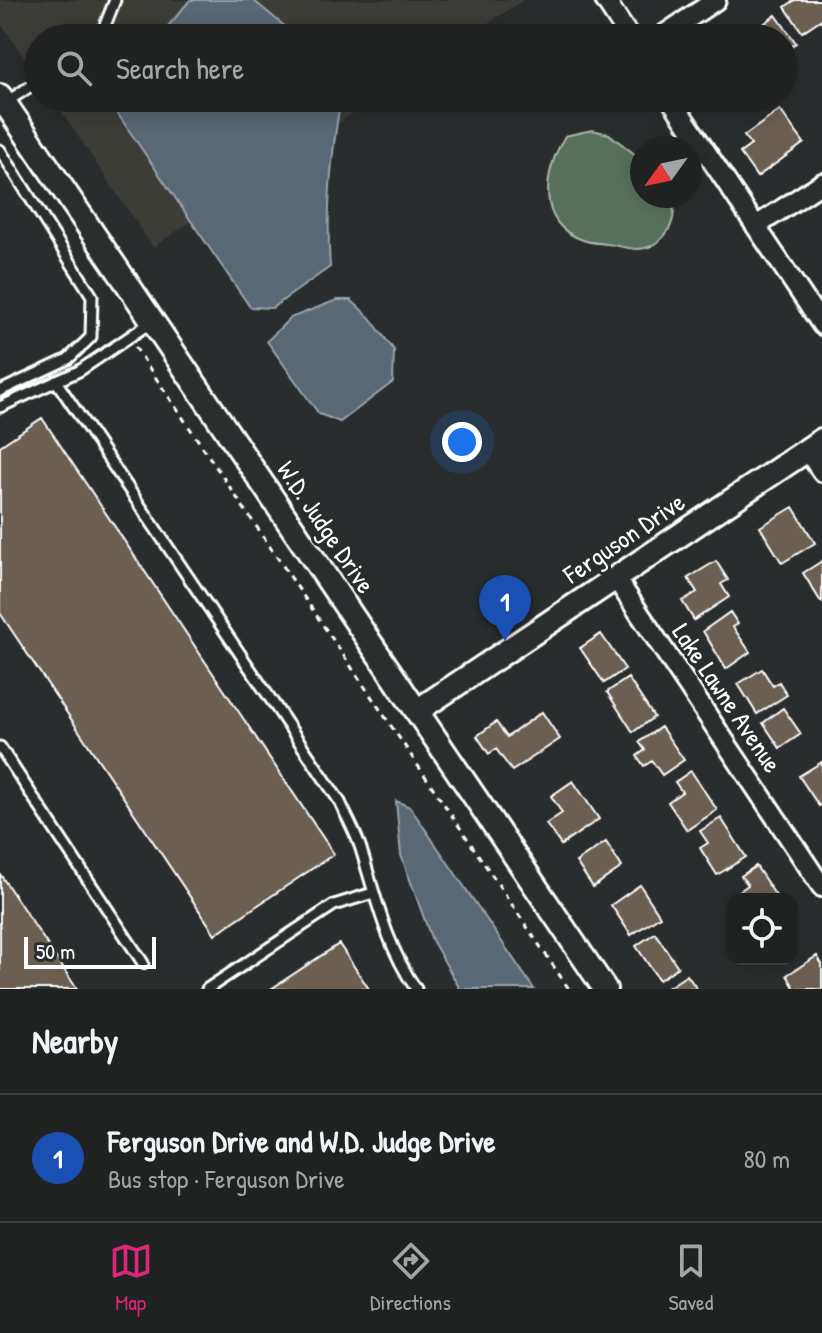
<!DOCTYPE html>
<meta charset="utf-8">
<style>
:root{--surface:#202222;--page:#282a2a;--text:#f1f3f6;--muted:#a2a4a5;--line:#3d3f40;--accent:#db2777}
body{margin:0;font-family:"Patrick Hand",sans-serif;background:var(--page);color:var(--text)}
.controls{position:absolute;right:24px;bottom:24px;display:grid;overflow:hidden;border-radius:16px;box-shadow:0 4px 20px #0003}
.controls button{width:72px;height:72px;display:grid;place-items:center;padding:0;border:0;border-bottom:2px solid var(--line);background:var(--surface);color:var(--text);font:40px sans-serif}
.compass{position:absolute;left:630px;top:136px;width:72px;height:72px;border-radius:50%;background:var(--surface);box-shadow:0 4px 20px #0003;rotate:237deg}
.scale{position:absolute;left:24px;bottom:20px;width:132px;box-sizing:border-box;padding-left:8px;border:4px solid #fff;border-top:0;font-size:22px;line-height:28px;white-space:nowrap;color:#fff;-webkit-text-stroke:6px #2a2d2e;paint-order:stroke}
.you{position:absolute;left:462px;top:442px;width:28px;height:28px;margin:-20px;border:6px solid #fff;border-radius:50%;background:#1a73e8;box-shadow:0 0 0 12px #1a73e833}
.badge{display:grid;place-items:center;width:52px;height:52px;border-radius:50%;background:var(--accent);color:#fff;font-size:26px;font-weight:700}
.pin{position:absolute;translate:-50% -66px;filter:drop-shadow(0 2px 4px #0008)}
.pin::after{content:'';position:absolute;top:42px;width:28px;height:24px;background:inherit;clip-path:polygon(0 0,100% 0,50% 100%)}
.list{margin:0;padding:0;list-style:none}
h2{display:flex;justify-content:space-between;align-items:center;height:104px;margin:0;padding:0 32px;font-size:34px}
h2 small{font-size:26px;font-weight:400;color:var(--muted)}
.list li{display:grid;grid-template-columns:52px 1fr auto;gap:24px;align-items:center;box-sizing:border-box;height:128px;padding:0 32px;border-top:2px solid var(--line)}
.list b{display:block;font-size:30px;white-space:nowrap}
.list p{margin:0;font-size:26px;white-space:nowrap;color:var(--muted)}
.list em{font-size:26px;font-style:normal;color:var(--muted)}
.icon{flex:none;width:44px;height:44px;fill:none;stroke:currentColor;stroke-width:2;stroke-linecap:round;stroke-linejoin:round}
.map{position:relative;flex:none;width:822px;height:989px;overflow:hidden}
.search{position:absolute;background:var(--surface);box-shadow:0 4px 20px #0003;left:24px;right:24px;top:24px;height:88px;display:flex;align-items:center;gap:20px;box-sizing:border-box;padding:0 28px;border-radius:44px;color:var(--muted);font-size:30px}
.sheet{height:232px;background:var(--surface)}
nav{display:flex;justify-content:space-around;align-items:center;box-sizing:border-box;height:112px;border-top:2px solid var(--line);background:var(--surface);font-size:22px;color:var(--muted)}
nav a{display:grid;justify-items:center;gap:4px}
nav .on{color:var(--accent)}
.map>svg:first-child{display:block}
</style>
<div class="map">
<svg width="822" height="989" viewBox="0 0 822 989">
<rect width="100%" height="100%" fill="#2a2d2e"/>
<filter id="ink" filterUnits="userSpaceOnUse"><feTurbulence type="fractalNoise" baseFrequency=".0125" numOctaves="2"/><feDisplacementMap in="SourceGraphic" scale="16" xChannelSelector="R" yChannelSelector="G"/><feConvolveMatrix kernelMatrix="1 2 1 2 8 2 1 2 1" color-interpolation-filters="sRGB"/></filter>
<g filter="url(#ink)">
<path fill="#3d3c38" d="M0,0H523L466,38H38V78L0,22Z
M52,98H376L153,247Z"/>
<path fill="#576f5c" stroke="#abb7ae" stroke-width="2" d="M592,130L609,134L642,160V196H670C682,218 664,248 638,249C628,249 617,245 607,244C600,243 590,243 583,240C534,223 545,170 565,136Z"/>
<path fill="#586875" stroke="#9ba4ac" stroke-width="2" d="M190,0H253L299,38H158Z
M116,98H341C331,154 326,210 330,267L272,308L250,307L117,113Z
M337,300H351L370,318L394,350L393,382L340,422L319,414L267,341L290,318Z
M396,801L410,807L534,989H460L432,940L401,855Z"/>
<path fill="#6a5f51" stroke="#fff" stroke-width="2" d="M795,0H822V22L820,20L802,32L785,7Z
M776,15L796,43L784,51V38H744Z
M780,110L804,143L757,177L740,153L751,145L744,136Z
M42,418L334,854L215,934L0,613V446Z
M793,507L815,543L782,563L760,527Z
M716,561L728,580L721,584L729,597L694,620L682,601L697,592L688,578Z
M822,561V602H821L803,573Z
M730,612L738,624L733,627L750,652L726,669L703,631Z
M601,634L625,669L604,683L580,648Z
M762,669L773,686L779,682L787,695L757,714L738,684Z
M628,678L654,717L633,732L607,692Z
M783,708L801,734L780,748L763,723Z
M542,712L560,739L512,771L496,749L489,754L477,736L496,722L507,737Z
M661,727L684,760L662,775L652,761L644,766L637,756L645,750L639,742Z
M822,762V804L819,806L799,776Z
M691,771L717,810L687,830L668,802L682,792L675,782Z
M573,781L599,819L561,845L546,824L562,813L551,796Z
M721,818L746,857L717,875L700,848L708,843L700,831Z
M606,842L622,867L593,887L576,862Z
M756,866L778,899H732L731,897L748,885L741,876Z
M0,874L77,989H0Z
M640,885L660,916L631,935L611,905Z
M655,933L678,967L659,980L636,946Z
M339,944L369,989H271Z
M817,956L822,964V989H795L787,975Z
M687,975L697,989H666Z"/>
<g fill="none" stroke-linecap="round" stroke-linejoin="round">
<defs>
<path id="service" d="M100,38L115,0
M5,103L38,81
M0,150L92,296L91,337L68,359L0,391
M56,381L340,802C347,818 356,833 361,849C376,898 386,945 416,989
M0,407L79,371L153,321
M0,747L143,963
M207,989L334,905L373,893"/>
<path id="minor" d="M605,0L630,38
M659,38L716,0
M670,98L822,325
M756,226L822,183
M807,450L822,472
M615,577L822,887"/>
<path id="tertiary" d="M0,96L605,989
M417,711L822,440"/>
</defs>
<use href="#service" stroke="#fff" stroke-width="15"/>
<use href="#minor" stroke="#fff" stroke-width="24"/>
<use href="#tertiary" stroke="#fff" stroke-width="28"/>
<path stroke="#fff" stroke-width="3" stroke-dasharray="6 6" stroke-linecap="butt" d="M135,347L569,989"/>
<use href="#service" stroke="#2a2d2e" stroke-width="9"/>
<use href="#minor" stroke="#2a2d2e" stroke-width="18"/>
<use href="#tertiary" stroke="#2a2d2e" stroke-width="22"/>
</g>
</g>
<g text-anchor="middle" stroke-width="6" stroke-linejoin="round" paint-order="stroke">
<g font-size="26" fill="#fff" stroke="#2a2d2e">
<text transform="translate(326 527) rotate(56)" y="9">W.D. Judge Drive</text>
<text transform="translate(624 538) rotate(-34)" y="9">Ferguson Drive</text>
<text transform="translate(727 698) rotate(56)" y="9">Lake Lawne Avenue</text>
</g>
</g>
</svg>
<div class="controls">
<button><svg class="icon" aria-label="locate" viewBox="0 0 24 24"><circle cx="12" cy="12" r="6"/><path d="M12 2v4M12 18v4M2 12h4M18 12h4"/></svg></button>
</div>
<svg class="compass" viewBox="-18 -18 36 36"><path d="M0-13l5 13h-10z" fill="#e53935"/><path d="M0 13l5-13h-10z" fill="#a2a4a5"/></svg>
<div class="scale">50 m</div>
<div class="you"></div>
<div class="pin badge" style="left:505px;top:641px;background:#1a4fb4">1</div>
<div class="search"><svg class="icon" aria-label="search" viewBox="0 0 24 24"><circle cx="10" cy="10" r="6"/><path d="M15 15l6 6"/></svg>Search here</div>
</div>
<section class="sheet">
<h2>Nearby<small></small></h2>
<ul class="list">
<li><span class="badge" style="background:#1a4fb4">1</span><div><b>Ferguson Drive and W.D. Judge Drive</b><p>Bus stop · Ferguson Drive</p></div><em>80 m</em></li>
</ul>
</section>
<nav>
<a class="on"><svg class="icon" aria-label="map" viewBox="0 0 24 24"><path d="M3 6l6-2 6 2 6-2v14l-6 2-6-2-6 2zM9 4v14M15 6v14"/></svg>Map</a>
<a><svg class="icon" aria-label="directions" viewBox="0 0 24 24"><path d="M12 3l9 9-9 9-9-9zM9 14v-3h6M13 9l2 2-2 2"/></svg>Directions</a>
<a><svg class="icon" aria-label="saved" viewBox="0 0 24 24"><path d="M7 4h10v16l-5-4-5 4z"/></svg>Saved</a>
</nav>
